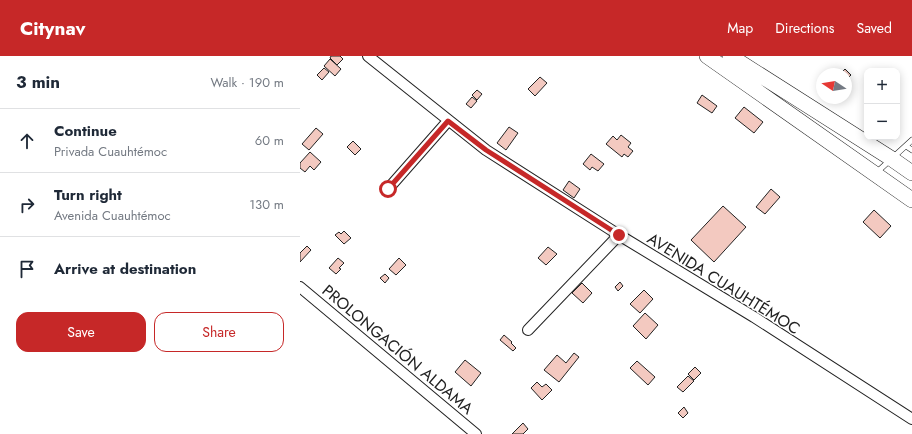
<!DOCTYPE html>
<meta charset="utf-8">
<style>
:root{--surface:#fff;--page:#f2f2f3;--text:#1f2937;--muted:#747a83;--line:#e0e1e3;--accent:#c62828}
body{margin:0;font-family:Jost,sans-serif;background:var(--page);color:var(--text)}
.controls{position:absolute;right:12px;top:12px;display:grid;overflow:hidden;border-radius:8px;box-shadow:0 2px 10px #0003}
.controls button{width:36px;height:36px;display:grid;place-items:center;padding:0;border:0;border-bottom:1px solid var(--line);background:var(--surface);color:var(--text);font:20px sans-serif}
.compass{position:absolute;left:516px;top:12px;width:36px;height:36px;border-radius:50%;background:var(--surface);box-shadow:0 2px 10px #0003;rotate:282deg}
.stop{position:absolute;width:12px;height:12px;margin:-9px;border:3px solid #c62828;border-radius:50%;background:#fff}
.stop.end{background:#c62828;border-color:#fff;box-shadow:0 1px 4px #0008}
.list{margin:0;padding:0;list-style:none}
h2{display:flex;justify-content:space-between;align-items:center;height:52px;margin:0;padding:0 16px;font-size:17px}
h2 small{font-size:13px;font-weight:400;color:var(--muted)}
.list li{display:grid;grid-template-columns:26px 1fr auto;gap:12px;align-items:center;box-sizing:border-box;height:64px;padding:0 16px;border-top:1px solid var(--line)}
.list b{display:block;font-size:15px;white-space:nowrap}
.list p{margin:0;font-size:13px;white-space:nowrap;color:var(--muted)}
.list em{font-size:13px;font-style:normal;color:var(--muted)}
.actions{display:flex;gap:8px;padding:12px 16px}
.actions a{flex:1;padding:9px 0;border:1px solid var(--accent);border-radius:12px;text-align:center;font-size:14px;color:var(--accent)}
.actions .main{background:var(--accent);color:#fff}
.icon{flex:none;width:22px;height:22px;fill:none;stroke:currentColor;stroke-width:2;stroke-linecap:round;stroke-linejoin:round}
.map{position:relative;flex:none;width:612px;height:378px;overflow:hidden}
header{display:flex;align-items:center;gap:24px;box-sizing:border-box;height:56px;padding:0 20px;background:var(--accent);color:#fff}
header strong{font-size:19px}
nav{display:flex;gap:22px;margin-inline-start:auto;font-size:14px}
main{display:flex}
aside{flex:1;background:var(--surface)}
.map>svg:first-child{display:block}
</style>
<header>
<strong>Citynav</strong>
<nav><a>Map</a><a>Directions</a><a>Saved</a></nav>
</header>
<main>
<aside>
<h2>3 min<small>Walk · 190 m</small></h2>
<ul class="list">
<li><svg class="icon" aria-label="ahead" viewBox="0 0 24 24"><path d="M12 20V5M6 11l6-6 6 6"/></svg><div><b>Continue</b><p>Privada Cuauhtémoc</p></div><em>60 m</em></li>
<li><svg class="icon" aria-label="right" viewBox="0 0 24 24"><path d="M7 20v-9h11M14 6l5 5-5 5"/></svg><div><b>Turn right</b><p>Avenida Cuauhtémoc</p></div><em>130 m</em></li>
<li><svg class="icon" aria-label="arrive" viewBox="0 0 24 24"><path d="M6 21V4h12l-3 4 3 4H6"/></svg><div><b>Arrive at destination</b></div></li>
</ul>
<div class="actions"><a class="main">Save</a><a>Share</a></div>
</aside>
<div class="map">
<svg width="612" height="378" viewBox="0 0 612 378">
<rect width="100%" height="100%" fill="#fff"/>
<path fill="#f3c9c0" stroke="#222" d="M31,0H40L43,3L37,9L30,2Z
M30,3L41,13L35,20L24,10Z
M24,12L29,16L22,24L17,19Z
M545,13L551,19L546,24V18H540Z
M240,21L247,27L235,40L228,33Z
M177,34L182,38L177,44L172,39Z
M402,39L417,50L412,57L397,47Z
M172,41L177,45L171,52L166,48Z
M444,51L463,66L454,77L435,62Z
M209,71L218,77L206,94L197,87Z
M16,72L23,78L9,94L2,88Z
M321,79L331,87L328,91L333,95L328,101L324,98L322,101L306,88L313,80L317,84Z
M53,85L61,93L55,99L47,91Z
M10,96L21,106L14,114L10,110L5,116L0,112V107Z
M291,98L304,108L298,115L292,111L290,114L283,108Z
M269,125L280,133L274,142L263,134Z
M471,133L480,141L465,158L456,151Z
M423,150L446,171L414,206L391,184Z
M574,154L591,170L580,182L563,166Z
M44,175L51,182L44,188L35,179L39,176L41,178Z
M7,190L11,194L0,206V197Z
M248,191L257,198L246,209L238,202Z
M38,202L44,207L39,212L41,213L36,218L29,212Z
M99,202L106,209L96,219L89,213Z
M85,218L89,222L85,227L80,222Z
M320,226L323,230L318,235L315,231Z
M282,227L292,237L283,247L272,237Z
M344,234L353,243L340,257L330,248Z
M345,257L358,269L346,283L333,270Z
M204,279L212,286L211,287L216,292L213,295L200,284Z
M274,297L279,301L259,326L244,314L257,299L266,307Z
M165,304L181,317L171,330L155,316Z
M337,305L355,321L348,329L330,312Z
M395,311L401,317L394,324L388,318Z
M388,320L394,325L383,336L377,331Z
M237,326L242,331L246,328L252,334L242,344L231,332Z
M384,351L388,357L383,362L378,357Z
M223,367L228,373L223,378H212Z"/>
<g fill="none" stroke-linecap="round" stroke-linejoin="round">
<defs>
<path id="lane" d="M606,90L612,94
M576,117L612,84"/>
<path id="street" d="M68,0L186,94L319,179L454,261L612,363
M88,133L148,65
M0,231L176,378
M228,274L319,179"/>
<path id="primary" d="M407,0L612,144
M430,0L592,103L612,117"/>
</defs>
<use href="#lane" stroke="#222" stroke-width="6"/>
<use href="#street" stroke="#222" stroke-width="12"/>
<use href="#primary" stroke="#222" stroke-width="16"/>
<use href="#lane" stroke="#fff" stroke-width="5"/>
<use href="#street" stroke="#fff" stroke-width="10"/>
<use href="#primary" stroke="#fff" stroke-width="15"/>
</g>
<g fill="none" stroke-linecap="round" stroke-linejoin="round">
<path stroke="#c62828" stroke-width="5" d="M88,133L148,65L186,94L319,179"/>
</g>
<g text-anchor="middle" stroke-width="3" stroke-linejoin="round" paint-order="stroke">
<g font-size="16" fill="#222" stroke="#fff">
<text transform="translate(424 227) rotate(32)" y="6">AVENIDA CUAUHTÉMOC</text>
<text transform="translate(98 293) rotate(40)" y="6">PROLONGACIÓN ALDAMA</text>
</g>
</g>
</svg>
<div class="controls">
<button>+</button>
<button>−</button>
</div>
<svg class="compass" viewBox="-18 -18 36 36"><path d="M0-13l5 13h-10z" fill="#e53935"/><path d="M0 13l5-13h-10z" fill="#747a83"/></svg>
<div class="stop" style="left:88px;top:133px"></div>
<div class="stop end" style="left:319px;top:179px"></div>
</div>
</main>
